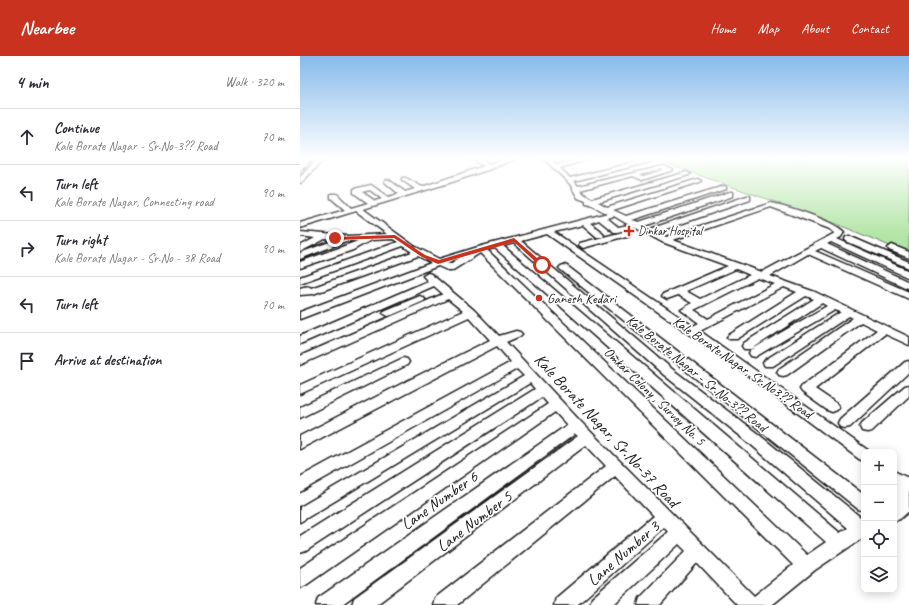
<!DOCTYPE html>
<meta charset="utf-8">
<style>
:root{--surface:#fff;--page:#f7f7f7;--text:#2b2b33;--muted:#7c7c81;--line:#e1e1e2;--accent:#c8321e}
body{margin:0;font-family:Caveat,sans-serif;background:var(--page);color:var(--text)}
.controls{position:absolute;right:12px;bottom:12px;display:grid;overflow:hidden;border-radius:8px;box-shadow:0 2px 10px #0003}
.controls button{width:36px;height:36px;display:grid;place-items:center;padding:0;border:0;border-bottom:1px solid var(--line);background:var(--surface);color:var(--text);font:20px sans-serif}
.stop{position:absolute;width:12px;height:12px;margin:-9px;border:3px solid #c8321e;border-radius:50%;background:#fff}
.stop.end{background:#c8321e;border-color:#fff;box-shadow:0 1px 4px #0008}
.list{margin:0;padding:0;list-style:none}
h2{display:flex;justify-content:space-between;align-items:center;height:52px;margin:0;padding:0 16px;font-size:17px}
h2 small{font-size:13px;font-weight:400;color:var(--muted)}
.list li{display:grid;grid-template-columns:26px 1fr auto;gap:12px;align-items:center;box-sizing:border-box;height:56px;padding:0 16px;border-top:1px solid var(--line)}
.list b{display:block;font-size:15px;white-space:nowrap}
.list p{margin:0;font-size:13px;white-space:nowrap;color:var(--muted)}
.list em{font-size:13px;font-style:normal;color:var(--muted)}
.icon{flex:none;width:22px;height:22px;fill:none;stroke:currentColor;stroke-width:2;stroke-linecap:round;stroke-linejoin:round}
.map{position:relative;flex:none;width:609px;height:549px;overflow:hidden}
header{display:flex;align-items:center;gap:24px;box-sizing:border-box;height:56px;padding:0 20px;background:var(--accent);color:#fff}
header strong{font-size:19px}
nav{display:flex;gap:22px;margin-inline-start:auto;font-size:14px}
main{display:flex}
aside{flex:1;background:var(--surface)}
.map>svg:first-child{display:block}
</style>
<header>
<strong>Nearbee</strong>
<nav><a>Home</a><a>Map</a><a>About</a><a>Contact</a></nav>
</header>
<main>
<aside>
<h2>4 min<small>Walk · 320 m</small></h2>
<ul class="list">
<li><svg class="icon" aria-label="ahead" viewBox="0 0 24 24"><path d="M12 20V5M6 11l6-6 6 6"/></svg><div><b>Continue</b><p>Kale Borate Nagar - Sr.No-3?? Road</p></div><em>70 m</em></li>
<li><svg class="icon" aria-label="left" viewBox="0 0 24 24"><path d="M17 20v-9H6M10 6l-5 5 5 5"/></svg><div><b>Turn left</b><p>Kale Borate Nagar, Connecting road</p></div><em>90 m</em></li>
<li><svg class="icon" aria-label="right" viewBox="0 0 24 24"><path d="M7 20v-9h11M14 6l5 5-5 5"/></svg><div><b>Turn right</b><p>Kale Borate Nagar - Sr.No - 38 Road</p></div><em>90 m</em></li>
<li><svg class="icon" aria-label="left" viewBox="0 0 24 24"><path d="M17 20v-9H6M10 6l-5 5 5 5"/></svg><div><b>Turn left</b></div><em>70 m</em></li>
<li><svg class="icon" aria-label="arrive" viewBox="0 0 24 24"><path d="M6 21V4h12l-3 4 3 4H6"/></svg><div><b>Arrive at destination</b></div></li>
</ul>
</aside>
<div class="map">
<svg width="609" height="549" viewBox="0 0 609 549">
<rect width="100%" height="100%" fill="#fff"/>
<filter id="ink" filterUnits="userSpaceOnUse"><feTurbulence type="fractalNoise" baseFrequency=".025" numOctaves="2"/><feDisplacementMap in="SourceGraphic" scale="8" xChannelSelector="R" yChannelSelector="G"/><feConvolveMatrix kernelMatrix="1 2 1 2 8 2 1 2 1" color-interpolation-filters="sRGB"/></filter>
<g filter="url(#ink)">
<path fill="#b2e5a6" stroke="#678061" d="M353,103H609V198L532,166Z"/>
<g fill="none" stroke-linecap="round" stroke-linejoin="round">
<defs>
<path id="minor" d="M17,103H24L2,126L0,127V121Z
M171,103H180L190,108L204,103H214L193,112L152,126L63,153L114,190L139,203L178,191L308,157C300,155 295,149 286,148V145L278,142L270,128L244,103H251L257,109L278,103H289L260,112L270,122L348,103L351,105L350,106L274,125L278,130L364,110L373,114L342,124L333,120L280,134L284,138L292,143L387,116L390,118L389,119L298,146L307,151L398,123L401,125L400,126L313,154L326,160L424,130L426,131V133L332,164L339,166L430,136H433V140L344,170L350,173L447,140H450V144L357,176L366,181L471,147C487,150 534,165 544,176L541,181L537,183L609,215V222L531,186L527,188L609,226V233L521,192L515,195L609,236V243L508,198L470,220L515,236L609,281V289L585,278L515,333L537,348L539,351L537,354L532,356L527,354L502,336L500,333L502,330L577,274L561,266L487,319L483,320L479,319L477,316L479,313L553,262L549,260L473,310H465L463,307L465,304L541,256L535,254L455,301L451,300L449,297L451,294L527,250L522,247L452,293H444L442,290L444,287L514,243L506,240L437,283H429L427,281L429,279L497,236L484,231L400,275L569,395L570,396H564V405L559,403L431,307L247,178L221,185L372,313L458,378L564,464V481L515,514L472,549H437L397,507L360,549H338L340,542L386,495L379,488L313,549H290L292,542L368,476L364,471L277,549H254L256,542L353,460L315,420L157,549H133L135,542L306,410L286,389L76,549H52L54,542L278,380L275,378L41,549H16L18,542L267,369L255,356L6,529L0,532V512L248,348L242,341L6,495L0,497V480L235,333L230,327L0,466V451L224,320L217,313L0,436V421L211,306L197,290L0,393V380L105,326L190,284L169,261L0,338V329L163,255L148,243L0,309V300L143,238L134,230L0,288V280L128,225L123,220L128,217L131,218L174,254L199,280L216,275L220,276L222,278L220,280L206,286L281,366L454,540L493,509L180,197L153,214H147L138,210L0,263V256L131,207L118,200L13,238L0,239V232C4,231 8,229 11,232L112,196L103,190L0,227V221L98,186L93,183L71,184L53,194L0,212V206L58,185H46L0,203V197L35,184L25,183L0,196V190L15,182L0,180V176L48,180L87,178L56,155L0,172V167L45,154L31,142V138H37L51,152L68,147L54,137V133L71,129L88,141L99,138L85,126V124H89L105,136L115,133L102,124V122H106L122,131L184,110ZM362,113L363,114L343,120L340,119ZM70,134L82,143L75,145L62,136ZM471,151L530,173L535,177L462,216L373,184ZM314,160L329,169L318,171L307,162ZM299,164L314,176H317L336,172L362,186L428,210L363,238L362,240L367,243L378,239L392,247L381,254L399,267L393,270L254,176L283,169L297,181H303L304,179L303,177L290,167ZM214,187L364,319L448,386L548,472L540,477L203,190ZM195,192L526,486L507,499L187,194ZM161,201L150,208L146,207L159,202ZM436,213L450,219L400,243L386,235ZM458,222L475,228L408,263L394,254Z
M327,175L331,177L330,179L283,192L279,189L280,187Z
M549,180L609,206V212L546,185L545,183L546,181Z
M592,189L609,196V202L589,194L588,192Z
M264,209L267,210L564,439V455L558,453L261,214L259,212L261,210Z
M120,240L125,243L124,245L92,259L88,260L83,257L84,255Z
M103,302L107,303L109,306L107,309L0,362V351Z
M609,305V316L550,371L545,372L540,371L538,367L540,363L605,306Z
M609,329V340L572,375L567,376L562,375L560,371L562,367L605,330Z
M594,415L606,421H609V439L605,440L609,439V455L600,463L594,465V448L596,447L594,448Z"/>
</defs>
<use href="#minor" stroke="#1c1c1c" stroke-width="3"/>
<use href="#minor" fill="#fff" fill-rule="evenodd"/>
<defs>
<path id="rail" d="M0,116L13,103"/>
</defs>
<use href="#rail" stroke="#1c1c1c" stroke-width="2.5"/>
<use href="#rail" stroke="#fff" stroke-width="1.5" stroke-dasharray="4" stroke-linecap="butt"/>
</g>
</g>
<linearGradient id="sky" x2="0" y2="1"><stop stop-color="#87baeb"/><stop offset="0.57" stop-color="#fff"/><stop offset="1" stop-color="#fff" stop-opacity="0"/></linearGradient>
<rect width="609" height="180" fill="url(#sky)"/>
<path fill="#c8321e" d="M95,179L125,199L139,204L214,182L245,209L240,210L214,186L138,208L122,201L94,182L35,184L33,182L35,181Z"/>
<g fill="#c8321e" stroke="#fff" stroke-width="1.5">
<path d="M327 169h4v4h4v4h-4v4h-4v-4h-4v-4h4z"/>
<circle cx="239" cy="242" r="4"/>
</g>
<g text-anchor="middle" stroke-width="3.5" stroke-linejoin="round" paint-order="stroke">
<g font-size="12" fill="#1c1c1c" stroke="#fff" text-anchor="start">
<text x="338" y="179">Dinkar Hospital</text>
</g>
<g font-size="14" fill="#1c1c1c" stroke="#fff" text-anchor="start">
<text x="247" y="247">Ganesh Kedari</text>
</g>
<g font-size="14" fill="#1c1c1c" stroke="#fff">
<text transform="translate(443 311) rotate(35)" y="5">Kale Borate Nagar, Sr.No3?? Road</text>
<text transform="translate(397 317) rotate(39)" y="5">Kale Borate Nagar - Sr.No-3?? Road</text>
<text transform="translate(355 340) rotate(44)" y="5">Omkar Colony , Survey No. 5</text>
</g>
<g font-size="17" fill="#1c1c1c" stroke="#fff">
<text transform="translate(307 374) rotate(47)" y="6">Kale Borate Nagar, Sr.No-37 Road</text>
<text transform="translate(139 444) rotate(-35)" y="6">Lane Number 6</text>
<text transform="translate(174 465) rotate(-37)" y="6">Lane Number 5</text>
<text transform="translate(323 497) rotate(-41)" y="6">Lane Number 3</text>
</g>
</g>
</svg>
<div class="controls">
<button>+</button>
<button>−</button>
<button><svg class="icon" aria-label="locate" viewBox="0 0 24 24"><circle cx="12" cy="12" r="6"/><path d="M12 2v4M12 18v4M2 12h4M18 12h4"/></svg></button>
<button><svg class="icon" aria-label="layers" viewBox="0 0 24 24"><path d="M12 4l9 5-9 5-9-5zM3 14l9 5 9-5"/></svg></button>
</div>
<div class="stop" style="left:242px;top:209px"></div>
<div class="stop end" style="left:35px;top:182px"></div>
</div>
</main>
